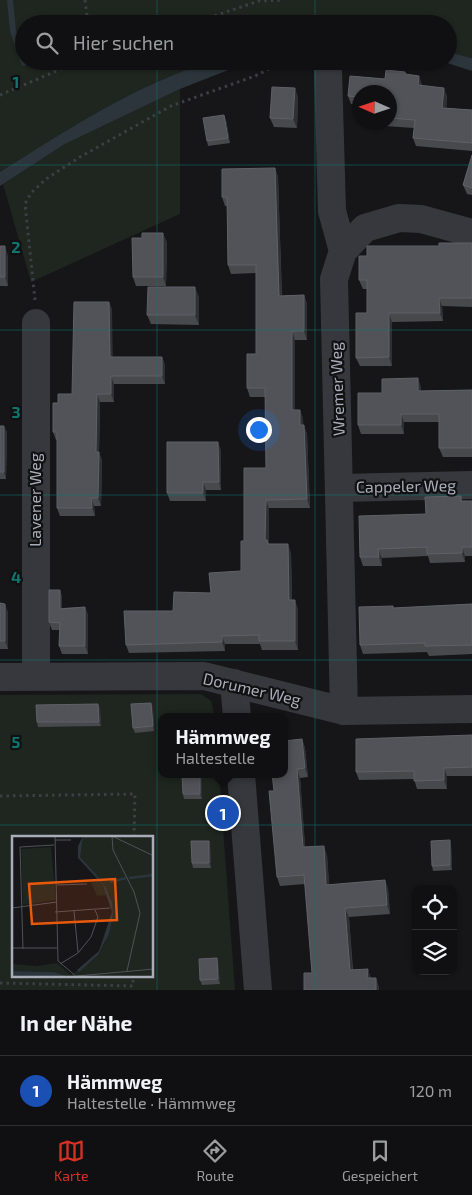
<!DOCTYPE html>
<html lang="de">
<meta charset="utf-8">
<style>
:root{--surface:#101012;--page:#1e1e20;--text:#f1f3f6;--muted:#9c9d9f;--line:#303032;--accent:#d93025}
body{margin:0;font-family:"Exo 2",sans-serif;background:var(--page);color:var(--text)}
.controls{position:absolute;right:15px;bottom:15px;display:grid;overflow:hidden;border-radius:10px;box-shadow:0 1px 4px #0004}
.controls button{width:45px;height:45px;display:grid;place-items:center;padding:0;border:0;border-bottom:1px solid var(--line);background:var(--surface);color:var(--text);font:25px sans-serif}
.compass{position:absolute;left:352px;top:85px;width:45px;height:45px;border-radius:50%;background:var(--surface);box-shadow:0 1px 4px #0004;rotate:273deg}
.you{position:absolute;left:258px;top:429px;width:18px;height:18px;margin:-12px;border:4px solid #fff;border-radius:50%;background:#1a73e8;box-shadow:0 0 0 8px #1a73e833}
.badge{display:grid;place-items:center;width:32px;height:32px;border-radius:50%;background:var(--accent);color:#fff;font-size:16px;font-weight:700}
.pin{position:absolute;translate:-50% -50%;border:2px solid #fff;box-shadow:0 1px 5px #0006}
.popup{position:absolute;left:158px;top:713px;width:130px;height:65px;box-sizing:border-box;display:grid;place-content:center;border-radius:10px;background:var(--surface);filter:drop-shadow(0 1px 4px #0005);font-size:16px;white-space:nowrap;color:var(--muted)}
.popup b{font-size:19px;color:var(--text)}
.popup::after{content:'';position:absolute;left:50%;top:100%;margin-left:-10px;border:10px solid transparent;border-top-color:var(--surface)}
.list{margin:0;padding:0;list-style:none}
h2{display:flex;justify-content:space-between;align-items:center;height:65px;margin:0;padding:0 20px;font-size:21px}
h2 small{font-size:16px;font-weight:400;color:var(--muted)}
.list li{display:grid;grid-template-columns:32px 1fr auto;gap:15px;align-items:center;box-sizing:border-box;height:70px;padding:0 20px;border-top:1px solid var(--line)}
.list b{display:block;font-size:19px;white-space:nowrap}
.list p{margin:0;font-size:16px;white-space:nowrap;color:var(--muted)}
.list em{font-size:16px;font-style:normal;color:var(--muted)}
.icon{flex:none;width:28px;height:28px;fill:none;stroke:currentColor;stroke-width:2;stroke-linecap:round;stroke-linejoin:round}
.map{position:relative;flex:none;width:472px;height:990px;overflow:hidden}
.search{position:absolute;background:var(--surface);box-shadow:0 1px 4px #0004;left:15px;right:15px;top:15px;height:55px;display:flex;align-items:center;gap:12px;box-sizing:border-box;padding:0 18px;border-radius:28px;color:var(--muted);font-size:19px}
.sheet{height:135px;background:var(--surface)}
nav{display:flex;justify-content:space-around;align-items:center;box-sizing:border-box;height:70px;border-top:1px solid var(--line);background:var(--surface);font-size:14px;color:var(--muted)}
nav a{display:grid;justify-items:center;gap:2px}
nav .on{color:var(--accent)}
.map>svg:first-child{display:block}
</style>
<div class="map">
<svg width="472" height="990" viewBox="0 0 472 990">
<rect width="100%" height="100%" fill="#161618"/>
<path fill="#1e261f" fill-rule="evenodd" d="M0,0H472V58L448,52V24H24V61H214C137,83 68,129 0,172Z
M180,89V214L31,282L3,184L65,144Z
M201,694L211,701L215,717H162V774H219L235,990H0V695ZM14,838H152V976H14Z"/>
<path fill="#2c353c" d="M448,52L472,58V71L441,61H448Z
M214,61H251L180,89L65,144L0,186V172C67,130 137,83 214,61Z"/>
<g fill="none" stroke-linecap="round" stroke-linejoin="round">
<path stroke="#2c353c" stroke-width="6" d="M10,0L13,31L24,63"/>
<path stroke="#3d3f44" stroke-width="3" stroke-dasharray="2.5 4" stroke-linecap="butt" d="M85,0L88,24
M190,24L259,1L283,0
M0,95L80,61
M35,300L25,204L31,193L46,179L80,157L171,106L255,76L273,67L305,65
M0,796L135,794L134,838
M0,983L133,986V976"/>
<path stroke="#37383d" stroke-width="28" d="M328,70L332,211L343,251L334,279L344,711
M343,251L365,228L399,218L421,219L472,233
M36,323V676
M340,488L472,485
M0,677L204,676L344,711L472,709
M234,683L237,717
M241,774L258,990"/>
</g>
<path fill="#47494d" d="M405,72L406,75L422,84V86L447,96L446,108L472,110V151L416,146L413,138L414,128L371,125L370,122H390V92H360V105L351,104L348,96L385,79Z
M298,97L297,128L274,127L270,118Z
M226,120L230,143L208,146L207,141Z
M472,155V195L467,194L463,185Z
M275,168L278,177L282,296L304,295L307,304V340H295V410L303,418V425L307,434L310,508H269V544L291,553L292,600L298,609V650H262L260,644H225V651L129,653L126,645L173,611L211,593L241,571L244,541L266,468L265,397H250L247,388L256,354V273L231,274L228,265L227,206H225L222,197Z
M167,242L166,286H136L133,277Z
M472,243V307L442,306L443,321L392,322V366H360L356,358L367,313V289H363L359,280L367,256L439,246Z
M0,246L8,256V286H0Z
M199,297V325L151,324L147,315Z
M109,302L112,310V357H162L165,365V384H114V402H100L99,453L102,460L101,506H94L95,516H60L57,508V440H56L53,432L58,403L72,394Z
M421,387V391L472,390V457H443L439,448V422H404V434H361L358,425L382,393Z
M0,426L7,432L6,479H0Z
M221,450V490H206V501H170L167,493Z
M461,496L462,501H472V556H465V562L430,563L428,556L382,558V566H363L360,557L426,514Z
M60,590L62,597V608L85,607L88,615V654H62L59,646L60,630H52L49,622Z
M0,603L8,612V649H0Z
M472,604V654L429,656L427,652L363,654L360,645L394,608Z
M151,703L153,708L154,731L135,733L133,728Z
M98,704L100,709L101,726L38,727L37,722Z
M472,735V776H447V789H417L414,779L359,780L356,772Z
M302,739L305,748L308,777L300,778L305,847L327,855L329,885L385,880L388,889L390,914L349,917L353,970L371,978L379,987L312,973L305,884L280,886L277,877L274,791Z
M202,780V799H184L183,794Z
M209,841L210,845L211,868H193L192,863Z
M451,845L452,870L433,871L432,866Z
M217,958L218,963L220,984L202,985L200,980Z"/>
<path fill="#2f3033" d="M419,76L422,84L421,94L418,85Z
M295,88L298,97L297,128L293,119Z
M444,88L447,96L446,116L442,108Z
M224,115L226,120L230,143L228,138Z
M275,168L278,177L282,304L279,296Z
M163,233L167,242L166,286L163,277Z
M5,246L8,256V286L5,277Z
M195,287L199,297V325L195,315Z
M304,295L307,304V340L304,331Z
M439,298L442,306L443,321L440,313Z
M109,302L112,310L113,366L110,357Z
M389,313L392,322V366L389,357Z
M292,331L295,340V418L292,410Z
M162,357L165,365V384L162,376Z
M111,376L114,384V402L111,394Z
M418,378L421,387V399L418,391Z
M97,394L100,402L99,453L102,460L101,506L98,498L96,452Z
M300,410L303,418L304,434L300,425Z
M401,414L404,422V434L401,425Z
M304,425L307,434L310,508L307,499Z
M4,426L7,432L6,479L4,472Z
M218,442L221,450V490L219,482Z
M203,482L206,490V501L203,493Z
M91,498L94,506L95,516L92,508Z
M266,500L269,508V544L271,549L265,540Z
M288,544L291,553L292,609L289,600Z
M462,547L465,556V562L462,553Z
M378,549L382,558V566L379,557Z
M60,590L62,597V616L60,609Z
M295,600L298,609V650L295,641Z
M5,604L8,612V649L5,641Z
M85,607L88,615V654L85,646Z
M222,636L225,644V651L222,642Z
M151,703L153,708L154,731L153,726Z
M98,704L100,709L101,726L99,722Z
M302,739L305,748L308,777L305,768Z
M444,768L447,776V789L444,780Z
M297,769L300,778L306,856L303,847Z
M200,775L202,780V799L200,794Z
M450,840L451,845L452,870L450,865Z
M209,841L210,845L211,868L209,863Z
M324,846L327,855L330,894L326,885Z
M385,880L388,889L390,914L387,905Z
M345,908L349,917L353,979L350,970Z
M217,958L218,963L220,984L218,979Z
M368,969L371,978H367Z
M376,978L379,987V990H376Z"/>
<path fill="#525359" stroke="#5f6168" d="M386,70L405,72V74L419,76L418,85L444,88L442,108L472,110V143L413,138L415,120L390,118V92H360V97L348,96L350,76L385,79Z
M272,87L295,88L293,119L270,118Z
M224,115L228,138L207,141L203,118Z
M472,155V188L463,185Z
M275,168L279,296L304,295V331H292V410H300V425H304L307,499L266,500L265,540H267L268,544H288L289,600H295V641H259V635L222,636V642L126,645L124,611H173L174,592L211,593L209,573L241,571V541H244V468H266L265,388H247V354H256V265H228L227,197H222V169Z
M142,233H163V277H133L132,238H142Z
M439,243H472V298H439L440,313H389V357L356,358V313H367V280H359V256H367V246H439Z
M0,246H5V277H0Z
M148,287H195V315H147Z
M74,302H109L110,357H162V376H111V394H97L96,452H99L98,498H91L92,508H57V432H53V403H58V394H72Z
M418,378V391L472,390V448H439V414H401V425H358V393H382V379Z
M0,426H4V472H0Z
M167,442H218L219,482H203V493H167Z
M461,496V501H472V547H462V553L427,554V547L378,549L379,557H360L359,516L426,514L425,497Z
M49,590H60V609L85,607V646H59L60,623L49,622Z
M0,603L5,604V641H0Z
M472,604V645L425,646V643L360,645L359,607L393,606V608Z
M151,703L153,726L133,728L131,704Z
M98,704L99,722H37L36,705Z
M472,735V767L444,768V780L414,781V771L356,772V739Z
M302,739L305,768L297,769L303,847L324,846L326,885L385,880L387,905L345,908L350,970L368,969L367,978H376V990H304V973H312L304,875L277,877L269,791H274L272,774H284V741Z
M182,775H200V794H183Z
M450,840V865L432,866L431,841Z
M191,841H209V863H192Z
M217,958L218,979L200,980L199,959Z"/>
<path fill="none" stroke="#0f766e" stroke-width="1" stroke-opacity="0.55" d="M157,0V24M315,0V24M157,61V990M315,61V990M0,165H472M0,330H472M0,495H472M0,660H472M0,825H472"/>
<g text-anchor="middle" stroke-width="4.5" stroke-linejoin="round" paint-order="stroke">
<g font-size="16" fill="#a8adb8" stroke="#111113">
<text transform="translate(337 389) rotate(-92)" y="6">Wremer Weg</text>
<text transform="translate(406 486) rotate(-1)" y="6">Cappeler Weg</text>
<text transform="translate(35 500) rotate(-90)" y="6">Lavener Weg</text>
<text transform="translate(252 689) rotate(13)" y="6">Dorumer Weg</text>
</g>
</g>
<g transform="translate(12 836)">
<rect width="141" height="141" fill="#161618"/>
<path d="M72,0H141V141H58L42,136L0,135V128L25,130L45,127L59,139L81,124L93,107L101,78L98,60L83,37L68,21L67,10ZM39,11L44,64L11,69L9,13ZM87,44L91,49L96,59L85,60L79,47Z" fill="#1e261f"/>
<path d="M71,0L68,21L83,37L94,52L100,66L101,78L97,98L86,119L67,136L65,134L87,115L100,76L91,49L66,22V10ZM0,135L42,136L58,141H0Z" fill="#2c353c"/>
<path fill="none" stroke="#2c353c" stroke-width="2.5" d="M117,42L142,39M98,46L114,42"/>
<path fill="none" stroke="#505258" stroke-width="1" d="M43,0L46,125L65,141M100,0L101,14L122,56L128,77L115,135M100,0L142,20M43,4H59M45,49L75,48M0,72L45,66M62,75L66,116M43,76L98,72M0,112H45M11,113L8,11L42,9M48,128L66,117L79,101L86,81L83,74M65,140L142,133"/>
<path fill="#e8590c" fill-opacity="0.15" stroke="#e8590c" stroke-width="2.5" d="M103,43L105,84L20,88L17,48Z"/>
<rect width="141" height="141" fill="none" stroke="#a8adb8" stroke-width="2.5"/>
</g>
<g font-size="16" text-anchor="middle" font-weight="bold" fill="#0f766e" stroke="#111113" stroke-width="4.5" stroke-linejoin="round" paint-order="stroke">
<text x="16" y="88">1</text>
<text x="16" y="253">2</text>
<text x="16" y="418">3</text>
<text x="16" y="583">4</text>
<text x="16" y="748">5</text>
</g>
</svg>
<div class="controls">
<button><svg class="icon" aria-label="locate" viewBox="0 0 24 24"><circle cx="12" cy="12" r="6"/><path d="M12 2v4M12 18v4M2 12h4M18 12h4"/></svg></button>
<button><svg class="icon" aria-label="layers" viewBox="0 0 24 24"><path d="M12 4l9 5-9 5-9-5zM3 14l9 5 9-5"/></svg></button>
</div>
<svg class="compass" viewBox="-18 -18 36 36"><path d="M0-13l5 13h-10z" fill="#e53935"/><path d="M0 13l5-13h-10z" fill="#9c9d9f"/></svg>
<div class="you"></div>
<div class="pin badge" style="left:223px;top:813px;background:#1a4fb4">1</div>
<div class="popup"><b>Hämmweg</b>Haltestelle</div>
<div class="search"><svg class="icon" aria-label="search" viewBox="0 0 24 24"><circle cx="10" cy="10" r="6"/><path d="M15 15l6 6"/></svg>Hier suchen</div>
</div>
<section class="sheet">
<h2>In der Nähe<small></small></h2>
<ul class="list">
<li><span class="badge" style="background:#1a4fb4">1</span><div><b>Hämmweg</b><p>Haltestelle · Hämmweg</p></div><em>120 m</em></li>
</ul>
</section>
<nav>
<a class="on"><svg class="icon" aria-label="map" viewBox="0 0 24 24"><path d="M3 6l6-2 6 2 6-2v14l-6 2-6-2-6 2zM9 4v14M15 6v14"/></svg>Karte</a>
<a><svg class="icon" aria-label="directions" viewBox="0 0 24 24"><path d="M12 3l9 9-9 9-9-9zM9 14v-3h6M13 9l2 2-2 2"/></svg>Route</a>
<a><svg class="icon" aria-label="saved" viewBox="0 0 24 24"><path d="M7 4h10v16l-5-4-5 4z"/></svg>Gespeichert</a>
</nav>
